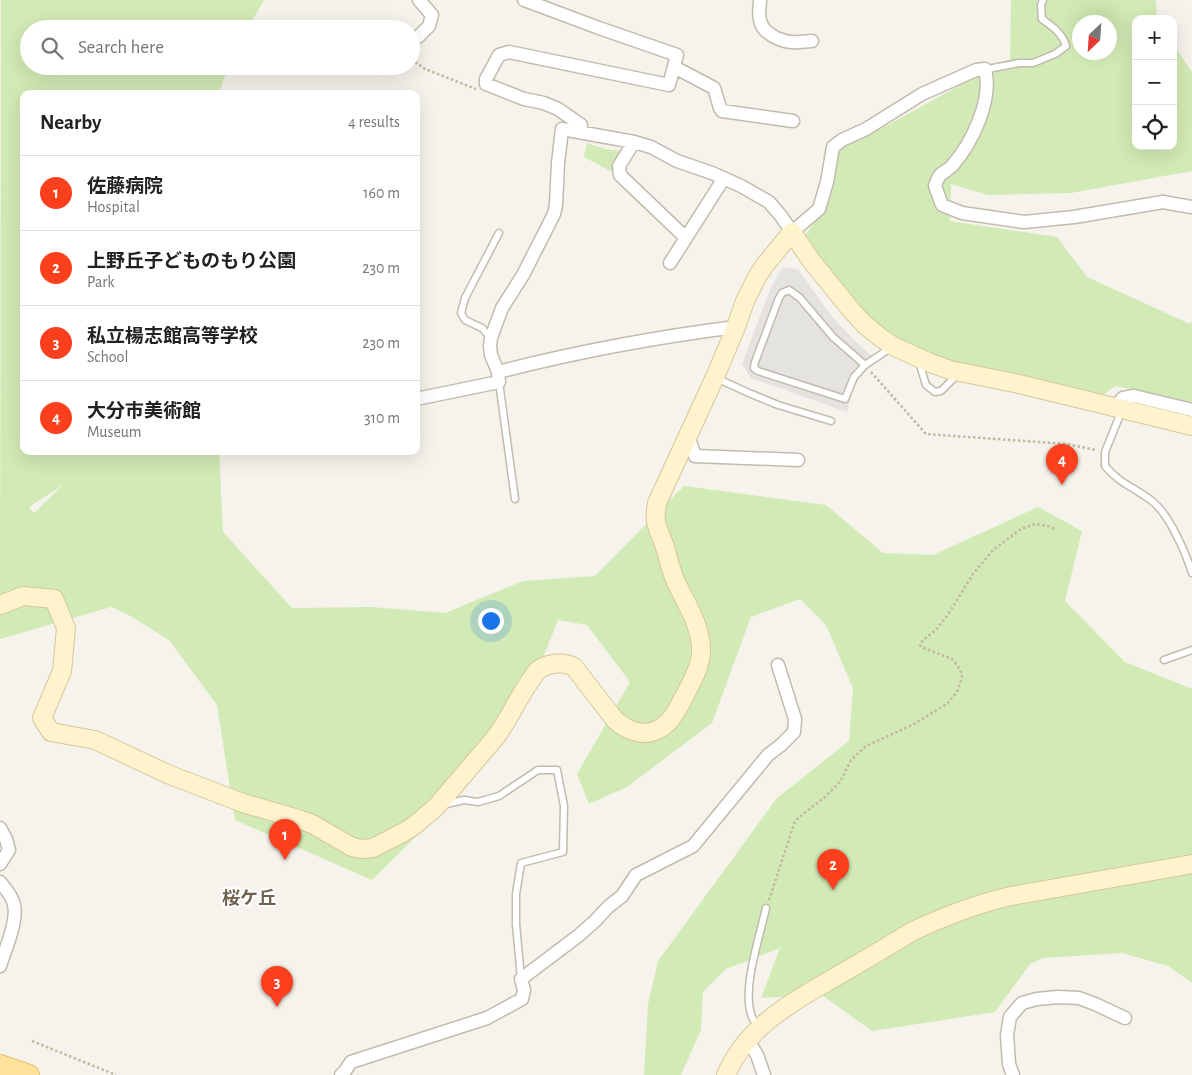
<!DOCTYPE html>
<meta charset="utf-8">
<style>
:root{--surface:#fff;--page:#f6f6f6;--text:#222;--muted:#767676;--line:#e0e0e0;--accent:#fc3f1d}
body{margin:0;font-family:"Alegreya Sans","Noto Sans JP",sans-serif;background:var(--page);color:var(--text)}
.controls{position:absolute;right:15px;top:15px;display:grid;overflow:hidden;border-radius:10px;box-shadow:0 5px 20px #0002}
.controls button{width:45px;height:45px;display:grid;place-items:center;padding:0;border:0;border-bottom:1px solid var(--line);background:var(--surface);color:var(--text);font:25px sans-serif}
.compass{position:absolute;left:1072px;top:15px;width:45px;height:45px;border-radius:50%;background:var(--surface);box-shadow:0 5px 20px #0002;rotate:205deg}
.you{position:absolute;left:490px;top:620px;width:18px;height:18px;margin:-12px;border:4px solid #fff;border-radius:50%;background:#1a73e8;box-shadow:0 0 0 8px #1a73e833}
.badge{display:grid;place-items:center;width:32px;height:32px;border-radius:50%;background:var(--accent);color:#fff;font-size:16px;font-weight:700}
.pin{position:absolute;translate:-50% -41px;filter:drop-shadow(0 1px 2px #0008)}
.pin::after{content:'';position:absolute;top:26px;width:18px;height:15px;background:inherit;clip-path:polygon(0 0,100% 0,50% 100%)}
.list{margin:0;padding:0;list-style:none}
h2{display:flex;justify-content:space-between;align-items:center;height:65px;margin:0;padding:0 20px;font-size:21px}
h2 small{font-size:16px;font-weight:400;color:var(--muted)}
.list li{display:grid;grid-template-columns:32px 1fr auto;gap:15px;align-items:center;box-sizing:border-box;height:75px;padding:0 20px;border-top:1px solid var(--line)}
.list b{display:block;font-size:19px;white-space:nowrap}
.list p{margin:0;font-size:16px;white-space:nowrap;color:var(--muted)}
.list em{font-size:16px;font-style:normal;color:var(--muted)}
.icon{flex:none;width:28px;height:28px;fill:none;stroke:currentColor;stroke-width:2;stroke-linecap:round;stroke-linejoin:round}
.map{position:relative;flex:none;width:1192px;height:1075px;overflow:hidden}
.search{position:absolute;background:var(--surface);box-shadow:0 5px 20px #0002;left:20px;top:20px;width:400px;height:55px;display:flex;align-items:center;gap:12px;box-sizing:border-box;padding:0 18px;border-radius:28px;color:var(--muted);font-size:19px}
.panel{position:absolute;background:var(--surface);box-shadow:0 5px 20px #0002;left:20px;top:90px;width:400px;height:365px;border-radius:10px}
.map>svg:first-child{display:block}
</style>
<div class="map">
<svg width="1192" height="1075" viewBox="0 0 1192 1075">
<rect width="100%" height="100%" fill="#f6f3ec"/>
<path fill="#d2eab5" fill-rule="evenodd" d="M1,0H264L249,26L244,23L241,29H29V66H228L219,94H24V451H219L223,532L292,608L371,607L445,613L523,581L595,576L684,486L826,505L883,553L933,555L1038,507L1082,531L1065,601L1125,662L1192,689V983L1168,966L1122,953L1043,958L1030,964L995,1012L872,1031L822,995L761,998L780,948L726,969L703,992L701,1030L681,1075H644L648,1004L658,961L777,798L849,741L853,688L826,625L800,599L751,617L712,723L627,787L589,804L577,774L630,682L587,625L558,620L522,710L468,785L372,880L235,820L217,705L169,640L127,614L111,607L0,639ZM63,485L34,513L29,507Z
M1011,0H1156L1157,19H1136V146H1173V44L1192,72V171L1071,193L988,195L951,184L950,221L1057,237L1087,277L1190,324L1192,321V402L1115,386L1100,397L951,364L895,341L858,311L803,238L826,207L837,157L845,141L886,126L977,76L1010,69ZM1080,22H1110V52H1080Z
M587,143L605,149L622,151L612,172L584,157Z"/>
<path fill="#e5e3e0" d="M783,267L798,269L830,314L851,337L876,360L859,379L852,392L847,412L751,378L742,364L771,287Z"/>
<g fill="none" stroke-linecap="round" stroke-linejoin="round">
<defs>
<path id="lane" d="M986,71L993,68L1019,63H1033L1055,54L1066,46C1063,34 1052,26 1042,19L1041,5L1043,0
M491,338L482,328L465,320L461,313L465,298L499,233
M919,362L926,385L935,392L941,391L957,375
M865,365L854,377L845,399L758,371L754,368L755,362L779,298L782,293L789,290L800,298L833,337L865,365L892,347
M716,378L749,393L778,405L831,421
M499,382L515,499
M1122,410L1105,452V466C1119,483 1135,488 1152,501C1169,514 1186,553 1192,573
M1164,660L1192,650
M442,805L464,800L478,802L499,796L538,770H557L564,806L563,852L521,863L516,894V924L521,979
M759,1026C757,1024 753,1021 752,1017C741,990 760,936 766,908"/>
<path id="street" d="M524,0L599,28L677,55L669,85L509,52L499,55L486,79V84L524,99L544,103L558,109L581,125V132
M760,0C760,6 758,14 760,20C762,33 780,41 791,42C798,43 805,41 812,41
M418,37L429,26L432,15L419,0
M674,67L714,88L720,108L722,111L793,121
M634,142L619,166L620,175L686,238
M670,263L724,178
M498,372L491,355L490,346L491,338L502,308L523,275L554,214L556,205L558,163L562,129L634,142L651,147L677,161L712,173L741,186L769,202L781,216L792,232L819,209L827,182L833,147L842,140L866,129L922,94L976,70L985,69C993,100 972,143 952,166C949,169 944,172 940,175C938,178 936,182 935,186L942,205L962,213L1024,222L1074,217L1163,202L1192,207
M416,399L499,382L498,372C576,352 656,337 736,327
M1115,407L1123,398L1134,396L1192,410
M688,436L695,456L798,460
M0,828L6,839L9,850L0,864
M0,882C5,888 13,897 14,905C18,921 5,950 0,966
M748,1040L757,1055L764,1075
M341,1075L345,1071L351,1062L487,1018L522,999L524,990L521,979L578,936L595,921L608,907L622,896L636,875L693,846L768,755L781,745L794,732L795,719L778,665
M1013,1075L1009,1064L1007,1035L1010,1017L1022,1003L1037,999L1058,997L1079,998L1095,1004L1125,1018"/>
<path id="secondary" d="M0,605L23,596L54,599L66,628L62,671L42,718L51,732L95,740L170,775L243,803L298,819L312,824L352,847L361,849L373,848L404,832L415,825L436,807L495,738C508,721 516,702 528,684C531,680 534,675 537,671C546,663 564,661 574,667L615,720C626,730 643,737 657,730C672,723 678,708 685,695C692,681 702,664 701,648C700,623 685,602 675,580C671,570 668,558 665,547C662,539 658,530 656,522C655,515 656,509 657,503L715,377L736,327L745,301L757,277L765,265L792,232L810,259L852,311L865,325L881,338L893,346L928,362L950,370L1019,384L1192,426
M726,1075C748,1023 798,999 844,972C867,959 890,945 913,931C945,916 976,904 1011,896L1192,864"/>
<path id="primary" d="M0,1065L29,1075"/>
</defs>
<use href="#lane" stroke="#c2bbae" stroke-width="9"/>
<use href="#street" stroke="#c2bbae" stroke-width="15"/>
<use href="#secondary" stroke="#d6c79b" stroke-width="20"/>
<use href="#primary" stroke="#e6c16a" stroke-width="22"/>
<path stroke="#c4b79f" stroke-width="2.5" stroke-dasharray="2.5 2.5" stroke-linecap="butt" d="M411,59L425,69L476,89
M871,372L926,434L1067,444L1096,450
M769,900L795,821L812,807L825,797L840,782L851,760L866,746L912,725L947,704L957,692L962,677L961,672L957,665L952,659L921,647L920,645L923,640L936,630L949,613L973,574L993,550L1021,529L1035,524L1048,526L1055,529
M32,1041L116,1075"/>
<use href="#lane" stroke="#fff" stroke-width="6"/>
<use href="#street" stroke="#fff" stroke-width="12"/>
<use href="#secondary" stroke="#fff3cd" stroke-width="18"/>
<use href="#primary" stroke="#ffe39c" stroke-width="20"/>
</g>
<g text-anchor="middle" stroke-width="4" stroke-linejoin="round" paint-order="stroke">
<g font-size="18" font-weight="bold" fill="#6e6250" stroke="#fff">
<text x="249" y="904">桜ケ丘</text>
</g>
</g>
</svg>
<div class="controls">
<button>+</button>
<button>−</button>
<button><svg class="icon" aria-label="locate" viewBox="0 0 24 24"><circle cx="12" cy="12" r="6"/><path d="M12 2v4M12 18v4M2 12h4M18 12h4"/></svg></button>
</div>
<svg class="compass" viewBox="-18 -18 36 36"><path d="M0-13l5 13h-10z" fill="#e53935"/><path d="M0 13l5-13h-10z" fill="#767676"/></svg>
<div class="you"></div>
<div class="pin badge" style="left:285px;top:860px">1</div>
<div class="pin badge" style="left:833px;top:890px">2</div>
<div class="pin badge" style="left:277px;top:1007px">3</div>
<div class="pin badge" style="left:1062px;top:485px">4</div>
<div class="search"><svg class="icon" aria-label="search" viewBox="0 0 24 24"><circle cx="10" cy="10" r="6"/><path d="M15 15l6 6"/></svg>Search here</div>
<section class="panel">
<h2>Nearby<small>4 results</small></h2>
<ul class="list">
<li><span class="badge">1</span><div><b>佐藤病院</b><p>Hospital</p></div><em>160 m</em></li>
<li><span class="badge">2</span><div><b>上野丘子どものもり公園</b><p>Park</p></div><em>230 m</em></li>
<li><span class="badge">3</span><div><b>私立楊志館高等学校</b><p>School</p></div><em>230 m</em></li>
<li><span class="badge">4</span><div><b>大分市美術館</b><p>Museum</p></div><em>310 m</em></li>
</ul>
</section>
</div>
